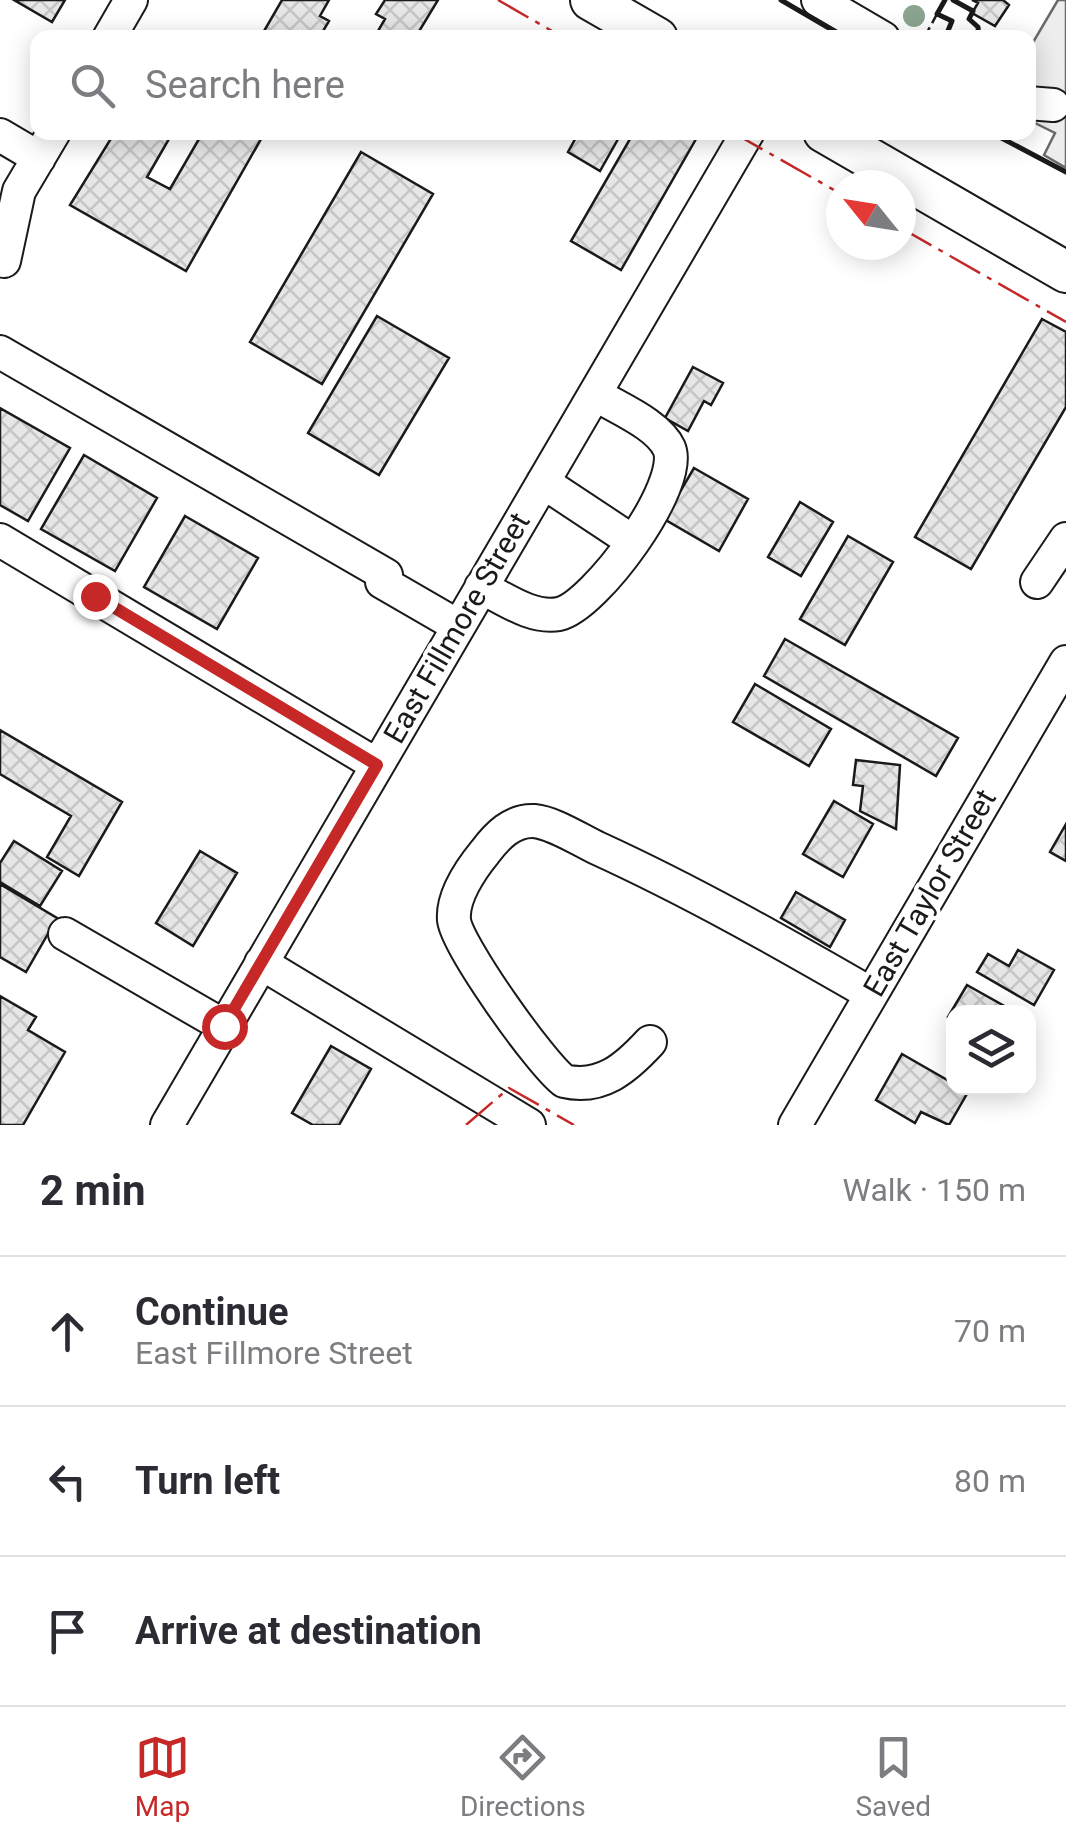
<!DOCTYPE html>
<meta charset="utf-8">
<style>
:root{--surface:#fff;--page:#f7f7f7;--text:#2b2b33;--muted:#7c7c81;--line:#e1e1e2;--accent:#c62828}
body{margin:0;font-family:Roboto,sans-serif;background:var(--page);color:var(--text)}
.controls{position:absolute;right:30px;bottom:30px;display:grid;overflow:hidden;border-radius:20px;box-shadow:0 5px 25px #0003}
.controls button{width:90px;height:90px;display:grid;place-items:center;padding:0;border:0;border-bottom:2px solid var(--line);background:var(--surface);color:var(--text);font:50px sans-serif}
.compass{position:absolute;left:826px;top:170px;width:90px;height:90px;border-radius:50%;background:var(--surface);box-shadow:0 5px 25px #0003;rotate:300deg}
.stop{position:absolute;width:30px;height:30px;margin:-22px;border:8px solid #c62828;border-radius:50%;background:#fff}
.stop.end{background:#c62828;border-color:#fff;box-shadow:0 2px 10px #0008}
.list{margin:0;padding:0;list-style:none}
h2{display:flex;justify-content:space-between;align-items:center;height:130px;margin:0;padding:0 40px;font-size:42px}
h2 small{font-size:32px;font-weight:400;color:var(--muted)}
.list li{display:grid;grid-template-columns:65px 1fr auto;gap:30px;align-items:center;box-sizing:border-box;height:150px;padding:0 40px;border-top:2px solid var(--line)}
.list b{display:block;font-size:38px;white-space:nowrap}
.list p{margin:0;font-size:32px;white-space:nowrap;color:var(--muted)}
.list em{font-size:32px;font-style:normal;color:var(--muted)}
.icon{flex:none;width:55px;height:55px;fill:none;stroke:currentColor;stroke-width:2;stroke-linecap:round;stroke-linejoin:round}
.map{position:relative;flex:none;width:1066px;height:1125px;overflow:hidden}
.search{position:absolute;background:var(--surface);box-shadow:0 5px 25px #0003;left:30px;right:30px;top:30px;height:110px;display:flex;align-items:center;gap:25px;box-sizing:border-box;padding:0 35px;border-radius:20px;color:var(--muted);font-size:38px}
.sheet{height:580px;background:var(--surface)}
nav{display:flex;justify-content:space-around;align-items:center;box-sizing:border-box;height:140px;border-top:2px solid var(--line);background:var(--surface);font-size:28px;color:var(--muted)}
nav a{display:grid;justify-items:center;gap:5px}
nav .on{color:var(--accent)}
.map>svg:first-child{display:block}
</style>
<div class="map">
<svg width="1066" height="1125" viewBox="0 0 1066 1125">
<defs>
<pattern id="building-cross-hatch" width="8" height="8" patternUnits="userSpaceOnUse" patternTransform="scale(2.5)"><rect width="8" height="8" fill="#e6e6e6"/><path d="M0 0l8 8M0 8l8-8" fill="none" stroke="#c5c5c5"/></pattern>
</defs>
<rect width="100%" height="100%" fill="#fff"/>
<path fill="#ededed" stroke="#6a6a6a" stroke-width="2.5" d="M1058,0H1066V168L1044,155L1055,133L1029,120V90L1034,85L1029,79V49Z"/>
<path fill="url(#building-cross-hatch)" stroke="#1a1a1a" stroke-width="2.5" d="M14,0H65L52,22Z
M282,0H329L320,16L329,21L319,38H260Z
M385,0H438L415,38H374L385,19L376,14Z
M972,0H1003L1009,5L995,26L972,13L978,3Z
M115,132H173L147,177L170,189L203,132H265L186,271L70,205Z
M579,132H622L600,171L568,152Z
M634,132H700L621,270L571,241Z
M361,152L433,194L322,384L250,342Z
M377,316L449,358L379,475L308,433Z
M1042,319L1066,332V407L971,569L915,537Z
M693,367L723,383L711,405L704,401L688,431L665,418Z
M0,408L70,448L28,521L0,505Z
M84,455L157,498L115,571L41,529Z
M694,468L748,499L719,551L664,519Z
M800,502L833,522L801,576L768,557Z
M185,516L258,558L217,629L144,587Z
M848,536L893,562L845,645L800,619Z
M785,639L958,738L936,776L764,676Z
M755,684L831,729L809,766L733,722Z
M0,730L122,802L79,876L47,857L71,816L0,774Z
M856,760L900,765L896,829L860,811L863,786L853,785Z
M834,801L873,824L843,877L803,854Z
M1066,824V861L1050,852Z
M14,841L62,871L40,906L0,882V863Z
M200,851L237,873L193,946L156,923Z
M0,884L57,918L26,972L0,957Z
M796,892L845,920L830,947L781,918Z
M1018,950L1054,970L1034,1005L977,972L988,954L1009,966Z
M967,985L1015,1012H954V1020L948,1017Z
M0,996L36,1017L28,1030L65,1052L23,1125H0Z
M331,1046L371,1069L339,1125H313L292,1113Z
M902,1054L968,1092L949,1125L921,1112L915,1123L876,1100Z"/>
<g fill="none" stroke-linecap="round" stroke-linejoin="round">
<defs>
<path id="minor" d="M818,0L883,38
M109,38L131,0
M1028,103L1053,105
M0,135L39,158
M4,261L19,191L54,132
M0,352L386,575
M543,482L632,541
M0,540L377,765
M382,582L458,626
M1037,582L1066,539
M481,587C505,599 532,619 559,614C595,606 685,484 669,448C658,424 617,408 595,394
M65,934L224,1026
M261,963L529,1125
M650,1042C626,1068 601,1090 564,1081C541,1064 457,946 454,920C452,897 471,869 485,852C497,836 512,820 534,821C554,823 578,839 597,848C691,891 781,942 871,994
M167,1125L748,132
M795,1125L1066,662"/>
<path id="major" d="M591,0L657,38
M824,132L1066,272"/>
</defs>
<use href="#minor" stroke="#1a1a1a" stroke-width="36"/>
<use href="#major" stroke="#1a1a1a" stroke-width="44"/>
<use href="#minor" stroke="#fff" stroke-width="32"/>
<use href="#major" stroke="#fff" stroke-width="40"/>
<path stroke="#1a1a1a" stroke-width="2.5" stroke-dasharray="12 5" stroke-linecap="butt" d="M924,38L937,14"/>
<path stroke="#1a1a1a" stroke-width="5" d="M781,0L846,38
M953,0L973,11
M972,13L969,19L978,27L979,38
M945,38L952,21L937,14L945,0
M990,132L1066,172"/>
<path stroke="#c62828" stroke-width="2.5" stroke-dasharray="35 8 5 8" stroke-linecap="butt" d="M498,0L564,38
M732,132L841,194
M901,228L1066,322
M466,1125L509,1088L574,1125"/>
</g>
<circle fill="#8aa48f" cx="914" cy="16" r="11"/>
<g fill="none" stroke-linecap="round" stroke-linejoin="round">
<path stroke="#c62828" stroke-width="12" d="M95,596L377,765L224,1026"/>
</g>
<g text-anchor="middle" stroke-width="8" stroke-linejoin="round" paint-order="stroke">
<g font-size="30" fill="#1a1a1a" stroke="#fff">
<text transform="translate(457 628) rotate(-60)" y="10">East Fillmore Street</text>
<text transform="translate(930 893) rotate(-60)" y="10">East Taylor Street</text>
</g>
</g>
</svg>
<div class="controls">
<button><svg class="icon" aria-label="layers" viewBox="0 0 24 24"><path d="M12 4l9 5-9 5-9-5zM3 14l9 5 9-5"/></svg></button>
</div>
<svg class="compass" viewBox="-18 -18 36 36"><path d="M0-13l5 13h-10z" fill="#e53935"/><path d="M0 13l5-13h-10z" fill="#7c7c81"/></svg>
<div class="stop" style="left:224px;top:1026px"></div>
<div class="stop end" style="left:95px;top:596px"></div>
<div class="search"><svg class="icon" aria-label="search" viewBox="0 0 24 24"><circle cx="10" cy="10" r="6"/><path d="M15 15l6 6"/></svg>Search here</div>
</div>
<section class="sheet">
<h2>2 min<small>Walk · 150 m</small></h2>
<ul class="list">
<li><svg class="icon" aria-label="ahead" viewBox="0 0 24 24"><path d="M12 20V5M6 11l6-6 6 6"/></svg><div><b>Continue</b><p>East Fillmore Street</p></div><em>70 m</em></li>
<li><svg class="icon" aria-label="left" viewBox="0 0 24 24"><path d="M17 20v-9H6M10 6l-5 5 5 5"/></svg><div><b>Turn left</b></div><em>80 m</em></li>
<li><svg class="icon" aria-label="arrive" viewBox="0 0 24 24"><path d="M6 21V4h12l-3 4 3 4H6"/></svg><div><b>Arrive at destination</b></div></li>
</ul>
</section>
<nav>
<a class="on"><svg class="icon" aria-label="map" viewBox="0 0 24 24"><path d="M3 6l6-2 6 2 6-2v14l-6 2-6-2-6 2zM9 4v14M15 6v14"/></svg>Map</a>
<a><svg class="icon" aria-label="directions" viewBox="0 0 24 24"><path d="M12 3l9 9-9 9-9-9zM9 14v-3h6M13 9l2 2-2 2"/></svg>Directions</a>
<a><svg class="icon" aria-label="saved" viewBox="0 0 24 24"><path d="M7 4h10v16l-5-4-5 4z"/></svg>Saved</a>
</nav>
